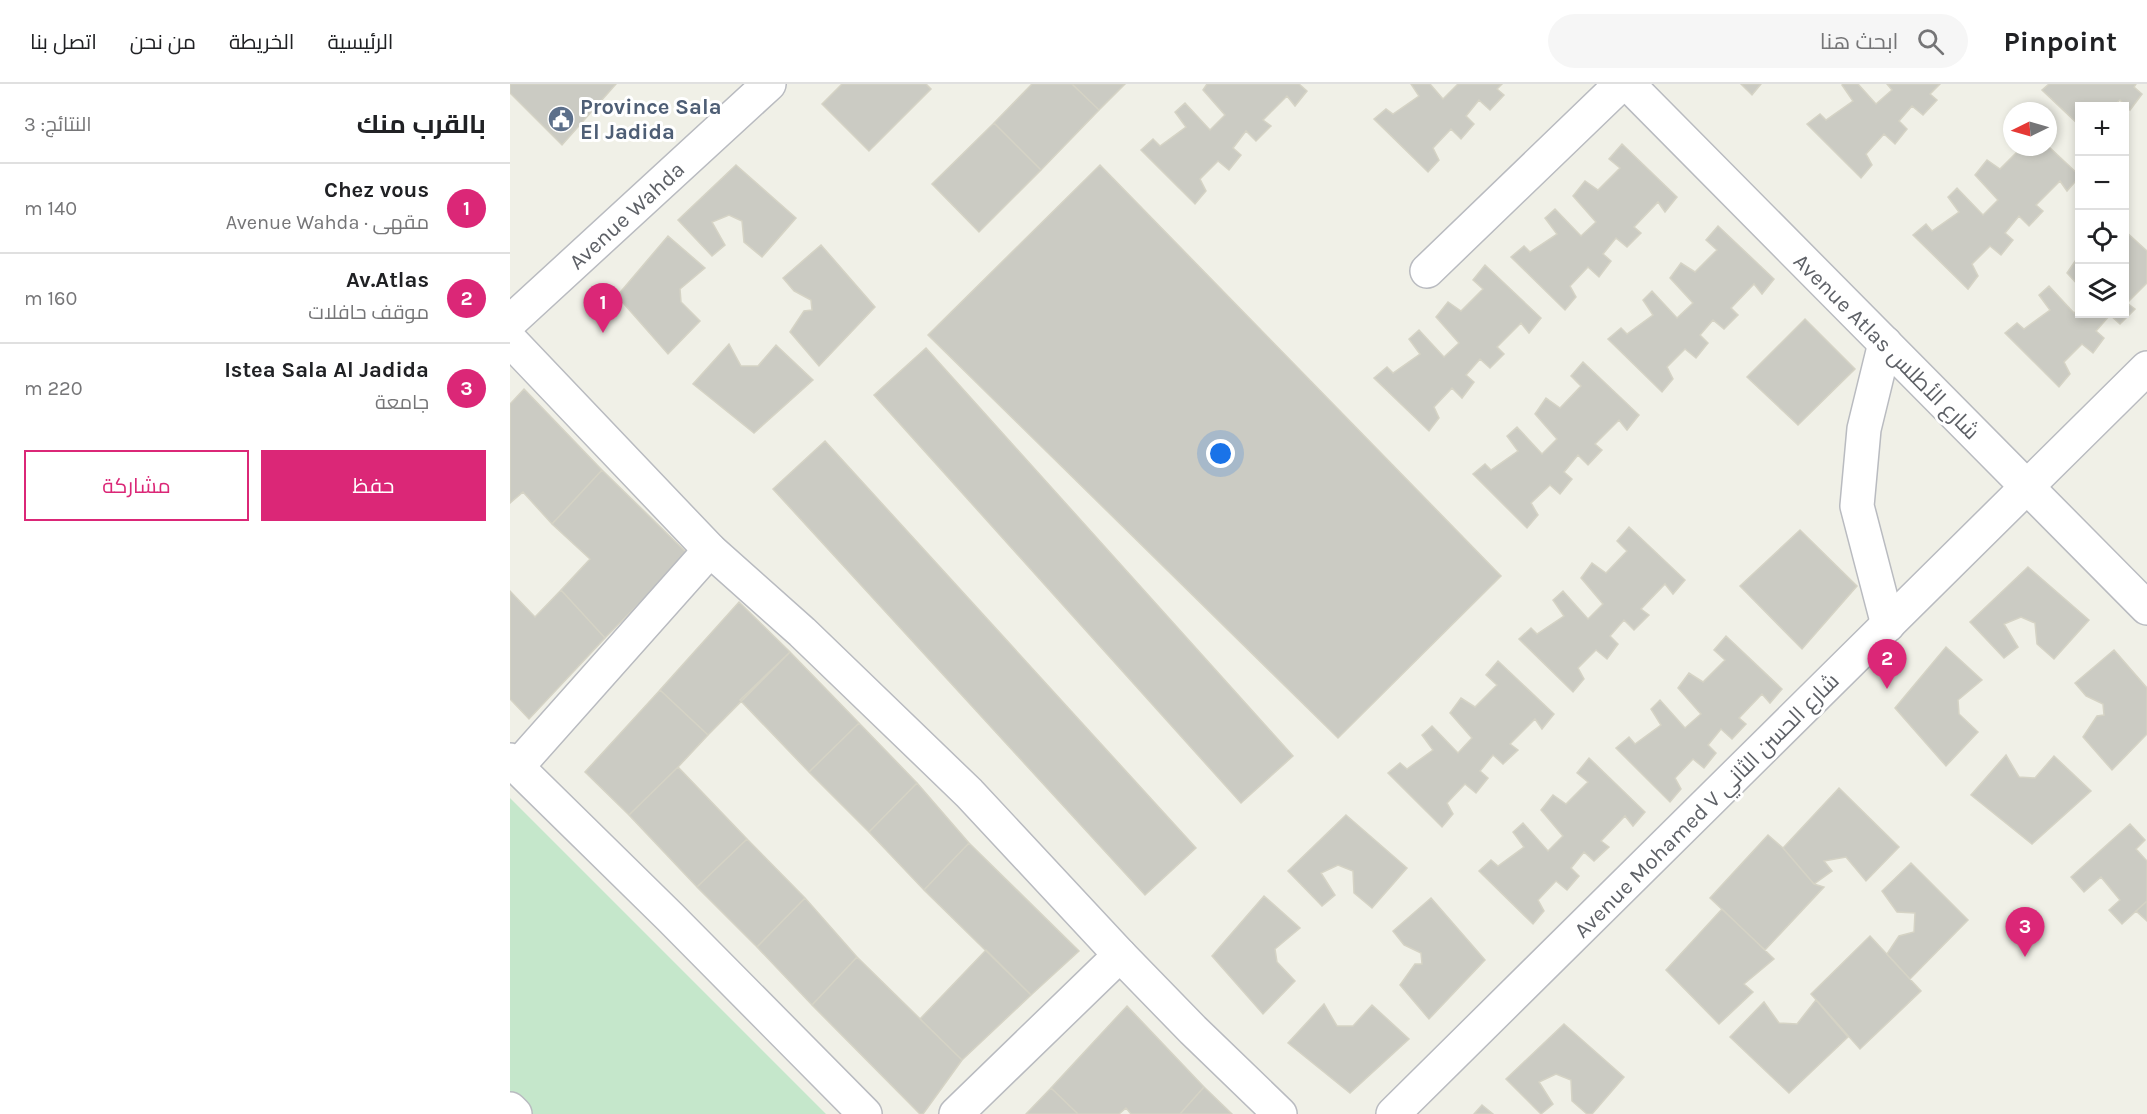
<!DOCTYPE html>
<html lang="ar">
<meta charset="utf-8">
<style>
:root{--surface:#fff;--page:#f6f6f6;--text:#202124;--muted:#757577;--line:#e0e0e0;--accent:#db2777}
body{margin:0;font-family:Karla,Cairo,sans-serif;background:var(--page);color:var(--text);direction:rtl}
.controls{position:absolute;right:18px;top:18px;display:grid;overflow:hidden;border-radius:0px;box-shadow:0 3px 9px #0003}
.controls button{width:54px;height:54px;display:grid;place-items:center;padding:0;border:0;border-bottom:2px solid var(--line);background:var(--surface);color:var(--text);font:30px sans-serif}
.compass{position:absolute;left:1493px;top:18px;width:54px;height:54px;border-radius:50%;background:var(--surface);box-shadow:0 3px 9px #0003;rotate:265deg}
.you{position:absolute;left:711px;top:370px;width:21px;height:21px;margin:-15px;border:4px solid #fff;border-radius:50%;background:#1a73e8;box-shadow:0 0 0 9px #1a73e833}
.badge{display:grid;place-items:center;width:39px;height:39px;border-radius:50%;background:var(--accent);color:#fff;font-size:20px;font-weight:700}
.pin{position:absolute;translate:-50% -50px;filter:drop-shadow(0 2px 3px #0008)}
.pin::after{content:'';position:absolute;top:32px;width:21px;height:18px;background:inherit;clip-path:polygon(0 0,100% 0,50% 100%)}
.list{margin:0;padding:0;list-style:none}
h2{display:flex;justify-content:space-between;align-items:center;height:78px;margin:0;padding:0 24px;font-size:26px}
h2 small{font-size:20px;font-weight:400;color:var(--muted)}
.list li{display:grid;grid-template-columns:39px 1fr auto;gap:18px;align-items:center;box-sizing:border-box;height:90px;padding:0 24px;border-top:2px solid var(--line)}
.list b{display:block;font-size:22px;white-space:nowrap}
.list p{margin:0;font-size:20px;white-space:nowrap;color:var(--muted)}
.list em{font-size:20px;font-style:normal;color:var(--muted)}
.actions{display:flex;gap:12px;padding:18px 24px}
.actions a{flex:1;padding:14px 0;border:2px solid var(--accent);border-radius:0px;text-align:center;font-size:21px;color:var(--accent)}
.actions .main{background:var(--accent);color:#fff}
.icon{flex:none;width:33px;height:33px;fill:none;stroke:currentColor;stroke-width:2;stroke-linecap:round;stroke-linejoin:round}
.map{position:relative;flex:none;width:1637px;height:1030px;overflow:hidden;direction:ltr}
header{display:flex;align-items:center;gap:36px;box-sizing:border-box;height:84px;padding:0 30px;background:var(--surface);border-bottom:2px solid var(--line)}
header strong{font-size:28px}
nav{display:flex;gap:33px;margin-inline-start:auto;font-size:21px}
.search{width:420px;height:54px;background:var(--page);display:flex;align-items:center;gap:15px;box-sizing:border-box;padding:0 21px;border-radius:33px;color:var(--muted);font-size:22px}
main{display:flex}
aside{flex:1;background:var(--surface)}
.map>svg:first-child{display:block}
</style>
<header>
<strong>Pinpoint</strong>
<div class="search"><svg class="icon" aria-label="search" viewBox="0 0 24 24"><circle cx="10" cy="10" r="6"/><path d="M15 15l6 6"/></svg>ابحث هنا</div>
<nav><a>الرئيسية</a><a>الخريطة</a><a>من نحن</a><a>اتصل بنا</a></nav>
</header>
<main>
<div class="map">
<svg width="1637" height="1030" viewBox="0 0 1637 1030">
<rect width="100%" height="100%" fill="#f0f0e7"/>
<path fill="#c5e7cb" d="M0,714L316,1030H12L0,1017Z"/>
<path fill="#cbcbc3" stroke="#d5d3c5" stroke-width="1.5" d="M0,0H106L52,61L0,9Z
M332,0H416L421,5L359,67L312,20Z
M522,0H562L589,26L531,86L484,39Z
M562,0H615L589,26Z
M697,0H789L797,7L785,22L777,12L753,36L761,42L746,57L736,47L723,64L731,71L719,86L708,77L690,95L696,107L685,120L631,66L643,55L650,62L676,43L665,28L675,19L700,46L715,31L693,6Z
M901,0H920L933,15L948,0H992L987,5L994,11L980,26L969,16L956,32L964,40L951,55L941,45L923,64L929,76L918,88L864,35L876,25L883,30L909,12Z
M1231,0H1251L1242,11Z
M1333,0H1348L1366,20L1382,6L1377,0H1430L1420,10L1427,16L1413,31L1402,22L1389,37L1397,45L1385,60L1374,50L1356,70L1362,81L1351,94L1297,40L1310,30L1316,36L1343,17L1332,1Z
M1539,0H1626L1624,3L1632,10L1620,26L1610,16L1603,22H1570V42L1532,6Z
M484,39L531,86L469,148L422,100Z
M1112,60L1167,113L1155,128L1148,118L1124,143L1131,149L1117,163L1106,154L1093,170L1101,177L1089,193L1078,183L1060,202L1066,213L1055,226L1001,173L1014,162L1020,168L1047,150L1035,134L1045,125L1071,152L1086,138L1063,112L1075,97L1088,106L1110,84L1099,75Z
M1538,62L1570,92L1557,107L1550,97L1526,121L1533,127L1519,142L1509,132L1495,149L1503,156L1491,171L1480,162L1462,180L1468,192L1458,205L1403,151L1416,140L1422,147L1449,128L1438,113L1447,104L1473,131L1488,116L1465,91L1477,76L1490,85L1512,63Z
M226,81L286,134L252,173L234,158L232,137L219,131L202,138L215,161L202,172L168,136Z
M590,81L991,492L828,654L418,251Z
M1208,142L1264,195L1252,210L1244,200L1221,224L1228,231L1214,245L1203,236L1190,251L1198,259L1186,274L1175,265L1157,283L1163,295L1152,308L1098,255L1111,244L1117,250L1143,231L1133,216L1142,207L1167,234L1183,219L1160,194L1171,179L1185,188L1207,166L1196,156Z
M1614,146L1637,167V199L1617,219L1625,225L1610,240L1600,231L1586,247L1594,254L1583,269L1572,260L1554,278L1560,290L1549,303L1495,249L1507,239L1514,245L1540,226L1529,211L1539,202L1564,229L1570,224V230H1614Z
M158,152L195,184L170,205L171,218L190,237L158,270L107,212Z
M311,161L365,223L309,282L280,248L294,227L302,226L301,216L284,207L273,194Z
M1568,173L1570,174V203L1557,189Z
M975,181L1031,234L1019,249L1011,239L987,263L994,270L980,284L970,275L956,291L964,298L952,314L942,304L924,323L929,334L919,347L864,294L877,283L883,289L910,270L899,255L909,246L934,273L949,259L926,233L938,218L951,227L973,205L963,196Z
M1295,235L1345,285L1288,341L1237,293Z
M219,260L231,282H248L266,261L303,296L244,349L183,300Z
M416,264L783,672L731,719L364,311Z
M1073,278L1129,331L1117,346L1109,336L1085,360L1092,366L1078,381L1068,371L1054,388L1062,395L1050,410L1040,401L1021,419L1028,431L1017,444L963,390L975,380L981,386L1008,367L997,352L1007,343L1032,370L1047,355L1025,330L1036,314L1050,324L1071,302L1061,292Z
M14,305L92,386L42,440L13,408L0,419V320Z
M315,357L686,764L635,811L263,405Z
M92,386L178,470L95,554L51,506L80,475L42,440Z
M1119,443L1175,496L1163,510L1155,500L1131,525L1139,531L1124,546L1114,536L1100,552L1108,560L1097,575L1086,566L1068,584L1074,595L1063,608L1009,555L1021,544L1027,550L1054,532L1043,516L1053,507L1078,535L1093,520L1071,494L1082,479L1096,489L1117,467L1107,457Z
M1290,446L1347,502L1292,565L1230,502Z
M1518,483L1579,536L1544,575L1527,560L1525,539L1511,533L1494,540L1508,563L1494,574L1460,538Z
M51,506L95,554L19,635L0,615V507L25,533Z
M229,518L280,568L198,651L150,606Z
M1216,552L1272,605L1260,619L1252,610L1229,634L1236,640L1222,655L1211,645L1198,661L1206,669L1194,684L1183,675L1165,694L1171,705L1160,718L1106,664L1119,653L1125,660L1151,641L1141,625L1150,616L1175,644L1191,630L1168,604L1179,589L1193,598L1215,576L1204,566Z
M1436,563L1472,596L1448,616L1449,630L1468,648L1436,682L1385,624Z
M1604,566L1637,604V650L1602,686L1573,653L1587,632L1594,631L1593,620L1576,612L1565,599Z
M280,568L349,639L299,688L230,616Z
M988,577L1044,630L1032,645L1025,635L1000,660L1008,666L993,680L983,671L970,687L978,694L966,709L955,700L937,719L943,730L932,743L878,689L890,679L897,685L923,666L912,651L922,642L948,669L962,654L940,629L951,614L965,623L987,601L976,591Z
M150,606L198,651L168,683L119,731L75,688Z
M349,639L407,699L359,748L299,688Z
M1496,671L1509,693L1525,694L1544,672L1581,707L1522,760L1461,711Z
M1079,674L1135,728L1123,742L1115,732L1091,757L1099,763L1084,777L1074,768L1061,784L1069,792L1057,806L1046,797L1028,816L1034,827L1023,840L969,787L981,776L988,782L1014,763L1003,748L1013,739L1038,767L1053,752L1031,726L1043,711L1056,720L1078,698L1067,689Z
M168,683L237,755L187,803L119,731Z
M407,699L459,759L414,806L359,748Z
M1329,704L1389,763L1356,797L1336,773L1314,777L1322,787L1304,800L1273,764Z
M836,731L897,784L862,824L844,809L843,787L828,781L811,789L825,811L812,822L778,787Z
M1620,740L1635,756L1626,765L1637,777V817L1612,840L1599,826L1610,816L1591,793L1574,808L1561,793Z
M1258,751L1273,764L1304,800L1314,803L1255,866L1200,814Z
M237,755L295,814L247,863L187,803Z
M459,759L569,867L521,911L414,806Z
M1401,779L1458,836L1400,895L1377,870L1389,852L1404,848L1405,829L1387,828L1372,807Z
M754,812L790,844L765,865L767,878L785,897L753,930L702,872Z
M295,814L347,873L302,921L247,863Z
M921,814L975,876L919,935L890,901L905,880H912L911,869L894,861L883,847Z
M1637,817V837L1626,827Z
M1212,825L1264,875L1234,900L1243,908L1209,940L1156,886Z
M1360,852L1411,907L1350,965L1301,910Z
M476,866L521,911L452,976L410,935Z
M347,873L452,976L413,1030H410L302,921Z
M1306,916L1338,953L1279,1009L1220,953L1254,918L1269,939L1287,940Z
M814,920L827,942H843L862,921L899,955L840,1009L778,959Z
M617,922L694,1003L670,1030H621L616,1024L609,1030H568L541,1004Z
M1054,940L1114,993L1082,1030H1077L1062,1017L1061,996L1046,990L1029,998L1043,1020L1031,1030L996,995Z
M694,1003L722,1030H670Z
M541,1004L568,1030H516Z
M972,1021L983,1030H964Z"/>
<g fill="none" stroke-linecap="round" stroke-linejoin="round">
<defs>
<g id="minor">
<path d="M1118,0L1637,524"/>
<path d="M917,187L1111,0"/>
<path id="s1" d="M0,238L259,0"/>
<path d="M0,256L200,466L292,548L459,709L610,871L683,946L770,1030"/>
<path d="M1375,259L1354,345L1347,422L1378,541"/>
<path d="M0,676L160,833L355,1030"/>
<path d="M7,683L200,466"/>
<path d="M0,1025L5,1030"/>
<path d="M446,1030L610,871"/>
<path d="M883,1030L1637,284"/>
</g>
</defs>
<use href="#minor" stroke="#b9bbc0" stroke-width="36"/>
<use href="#minor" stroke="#fff" stroke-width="33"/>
</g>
<defs>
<symbol id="civic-disc" viewBox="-11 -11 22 22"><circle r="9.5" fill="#5c6f8a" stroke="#fff"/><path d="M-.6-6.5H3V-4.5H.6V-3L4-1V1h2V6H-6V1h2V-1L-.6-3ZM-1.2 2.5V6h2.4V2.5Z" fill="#fff"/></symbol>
</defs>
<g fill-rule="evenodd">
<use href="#civic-disc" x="36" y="20" width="30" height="30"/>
</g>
<g text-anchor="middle" stroke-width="6" stroke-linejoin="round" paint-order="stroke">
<g font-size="22" font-weight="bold" fill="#4e5e75" stroke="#fff" text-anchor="start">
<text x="70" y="30">Province Sala<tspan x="70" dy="25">El Jadida</tspan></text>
</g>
<g font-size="22" fill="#5e6167" stroke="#fff">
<text dy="8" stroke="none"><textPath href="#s1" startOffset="158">Avenue Wahda</textPath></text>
<text transform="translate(1377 262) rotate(45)" y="8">Avenue Atlas شارع الأطلس</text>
<text transform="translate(1196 721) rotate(-45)" y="8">Avenue Mohamed V شارع الحسن الثاني</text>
</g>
</g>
</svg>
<div class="controls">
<button>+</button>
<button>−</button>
<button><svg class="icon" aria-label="locate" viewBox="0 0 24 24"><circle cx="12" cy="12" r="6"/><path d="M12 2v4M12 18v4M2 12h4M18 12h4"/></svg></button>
<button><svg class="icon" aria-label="layers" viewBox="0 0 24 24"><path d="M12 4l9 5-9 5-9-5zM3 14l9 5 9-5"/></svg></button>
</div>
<svg class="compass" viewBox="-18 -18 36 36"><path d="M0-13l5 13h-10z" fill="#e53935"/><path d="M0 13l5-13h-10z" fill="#757577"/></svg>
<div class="you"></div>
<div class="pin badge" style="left:93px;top:249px">1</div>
<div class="pin badge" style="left:1377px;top:605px">2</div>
<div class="pin badge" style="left:1515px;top:873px">3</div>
</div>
<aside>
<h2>بالقرب منك<small>النتائج: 3</small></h2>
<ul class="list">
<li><span class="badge">1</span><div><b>Chez vous</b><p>مقهى · Avenue Wahda</p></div><em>140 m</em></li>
<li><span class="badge">2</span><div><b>Av.Atlas</b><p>موقف حافلات</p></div><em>160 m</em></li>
<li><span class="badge">3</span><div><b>Istea Sala Al Jadida</b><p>جامعة</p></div><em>220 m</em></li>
</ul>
<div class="actions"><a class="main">حفظ</a><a>مشاركة</a></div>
</aside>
</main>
